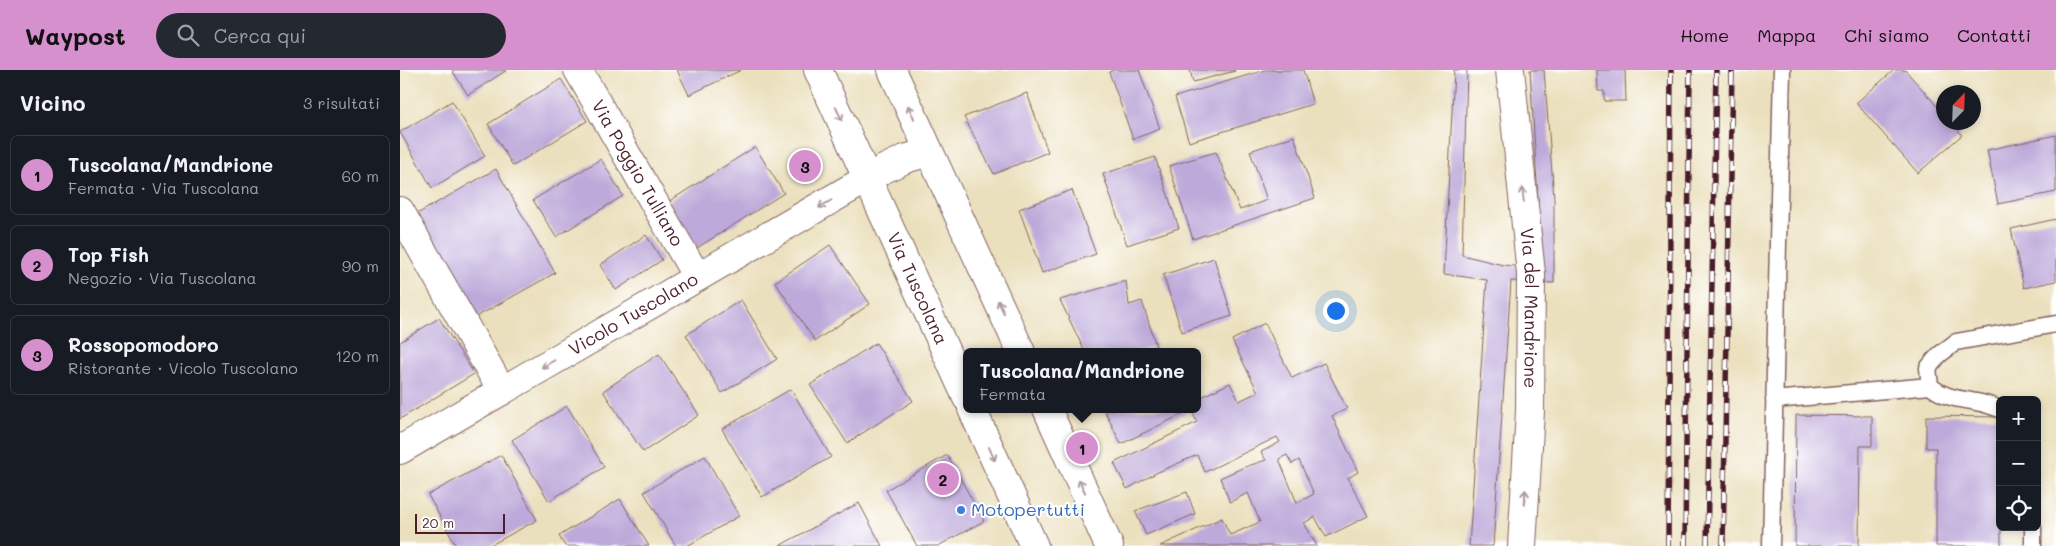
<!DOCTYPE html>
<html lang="it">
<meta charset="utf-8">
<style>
:root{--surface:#171b24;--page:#242831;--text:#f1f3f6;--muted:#9ea1a6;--line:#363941;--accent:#d690ce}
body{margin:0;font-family:Mali,sans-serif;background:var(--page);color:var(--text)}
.controls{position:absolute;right:15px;bottom:15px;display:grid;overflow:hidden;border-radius:8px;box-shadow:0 2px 8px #0003}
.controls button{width:45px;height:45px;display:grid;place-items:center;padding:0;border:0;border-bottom:1px solid var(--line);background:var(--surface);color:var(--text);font:25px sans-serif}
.compass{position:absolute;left:1536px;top:15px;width:45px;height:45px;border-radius:50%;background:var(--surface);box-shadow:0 2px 8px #0003;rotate:23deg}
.scale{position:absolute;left:15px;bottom:12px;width:90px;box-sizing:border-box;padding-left:5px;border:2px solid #4a1f2b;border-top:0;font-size:14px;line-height:18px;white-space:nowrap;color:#4a1f2b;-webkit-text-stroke:4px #fff;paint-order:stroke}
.you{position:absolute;left:935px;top:240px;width:18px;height:18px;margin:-12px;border:4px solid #fff;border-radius:50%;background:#1a73e8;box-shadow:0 0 0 8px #1a73e833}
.badge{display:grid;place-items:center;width:32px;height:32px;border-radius:50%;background:var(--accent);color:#111;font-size:16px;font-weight:700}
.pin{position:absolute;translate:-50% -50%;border:2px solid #fff;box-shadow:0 1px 5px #0006}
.popup{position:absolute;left:563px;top:278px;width:238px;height:65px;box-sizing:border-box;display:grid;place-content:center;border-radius:8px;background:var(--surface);filter:drop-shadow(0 1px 4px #0005);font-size:16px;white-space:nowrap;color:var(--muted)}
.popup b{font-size:19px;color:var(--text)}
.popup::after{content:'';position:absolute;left:50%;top:100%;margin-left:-10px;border:10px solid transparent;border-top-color:var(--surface)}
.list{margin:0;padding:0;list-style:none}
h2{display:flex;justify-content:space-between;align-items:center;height:65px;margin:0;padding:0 20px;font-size:21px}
h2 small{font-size:16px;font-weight:400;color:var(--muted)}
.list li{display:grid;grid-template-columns:32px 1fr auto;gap:15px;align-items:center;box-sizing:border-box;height:80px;margin:0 10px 10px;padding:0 10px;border:1px solid var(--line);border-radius:8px}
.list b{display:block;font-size:19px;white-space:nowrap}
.list p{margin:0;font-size:16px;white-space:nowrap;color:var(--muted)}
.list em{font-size:16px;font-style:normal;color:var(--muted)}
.icon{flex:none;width:28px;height:28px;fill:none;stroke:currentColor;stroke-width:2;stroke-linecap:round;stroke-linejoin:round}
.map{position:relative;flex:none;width:1656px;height:476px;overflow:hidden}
header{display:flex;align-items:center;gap:30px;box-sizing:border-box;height:70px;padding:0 25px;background:var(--accent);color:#111}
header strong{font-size:24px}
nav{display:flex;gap:28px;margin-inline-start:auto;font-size:18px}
.search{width:350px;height:45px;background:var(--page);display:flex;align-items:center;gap:12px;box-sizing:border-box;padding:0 18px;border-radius:28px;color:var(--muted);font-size:19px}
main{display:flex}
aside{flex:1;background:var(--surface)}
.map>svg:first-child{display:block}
</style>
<header>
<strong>Waypost</strong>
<div class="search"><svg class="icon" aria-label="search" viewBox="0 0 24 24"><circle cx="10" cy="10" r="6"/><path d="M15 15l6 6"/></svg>Cerca qui</div>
<nav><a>Home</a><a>Mappa</a><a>Chi siamo</a><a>Contatti</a></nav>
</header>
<main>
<aside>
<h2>Vicino<small>3 risultati</small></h2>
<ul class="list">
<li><span class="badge">1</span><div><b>Tuscolana/Mandrione</b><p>Fermata · Via Tuscolana</p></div><em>60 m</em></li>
<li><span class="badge">2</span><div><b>Top Fish</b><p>Negozio · Via Tuscolana</p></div><em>90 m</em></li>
<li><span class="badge">3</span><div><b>Rossopomodoro</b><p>Ristorante · Vicolo Tuscolano</p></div><em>120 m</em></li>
</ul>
</aside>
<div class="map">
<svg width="1656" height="476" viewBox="0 0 1656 476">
<rect width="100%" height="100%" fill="#fff"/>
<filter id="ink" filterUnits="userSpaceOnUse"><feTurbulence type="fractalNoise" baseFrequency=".02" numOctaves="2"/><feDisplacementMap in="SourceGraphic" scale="10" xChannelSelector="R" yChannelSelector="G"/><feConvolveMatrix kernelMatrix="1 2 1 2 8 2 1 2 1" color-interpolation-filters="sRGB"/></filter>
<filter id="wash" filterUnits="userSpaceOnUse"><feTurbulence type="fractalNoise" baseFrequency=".0096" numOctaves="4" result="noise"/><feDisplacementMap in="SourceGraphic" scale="20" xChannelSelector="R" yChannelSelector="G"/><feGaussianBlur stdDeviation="1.12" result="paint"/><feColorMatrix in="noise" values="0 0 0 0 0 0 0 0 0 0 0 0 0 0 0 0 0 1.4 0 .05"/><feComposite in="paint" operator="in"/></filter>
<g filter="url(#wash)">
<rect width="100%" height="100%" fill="#ebe0bd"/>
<g id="blocks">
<path fill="#beaada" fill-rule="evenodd" d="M52,0H107L68,25Z
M277,0H341L289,25Z
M713,0H739L760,59L733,69L709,2Z
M790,0H835V1L793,12Z
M865,0H903L913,34L789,72L775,27Z
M1054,0H1067L1062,185L1103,195L1138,198V129L1130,0H1144L1154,128V213L1111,211L1093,476H1069L1087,210L1044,204Z
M1197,0H1225L1226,31H1204V21H1198Z
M1494,0H1505L1544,44V52H1551L1562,65L1518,103L1456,33Z
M161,9L187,51L113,96L88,54Z
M627,23L648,82L594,104L564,47Z
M52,31L85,86L32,118L0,62Z
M1656,65V122L1598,134L1587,80Z
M894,66L915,128L793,169L769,96L816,82L840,140L867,130L850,81Z
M355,77L384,123L297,178L268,132Z
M755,87L779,158L727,175L703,104Z
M201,89L223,126L156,167L133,130Z
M96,99L155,203L76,247L17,144Z
M672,120L696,184L642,203L619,139Z
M1656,149V211L1624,218L1611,159Z
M246,165L262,190L216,220L200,195Z
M430,175L470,234L415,271L375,212Z
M814,188L832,246L782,262L763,205Z
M726,211L729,235L742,231L756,276L733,282H685L660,230Z
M341,230L377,289L322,323L286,265Z
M39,248L74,304L0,349V272Z
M865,253L892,308L924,293L947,339L932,346L958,402L948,408L968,446L926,467L915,447L904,453L917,476H760L822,448L830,465L860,452L848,423L830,432L820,408L842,398L866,390L861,382L880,372L877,367L805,402L797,385L756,403L727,419L714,393L797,352L791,340L721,374L704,339H797V329L830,313L839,331L858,322L832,270ZM887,385L892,394L899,390L914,424L897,433L879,389Z
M476,273L513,331L447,373L410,315Z
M259,284L299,345L243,382L203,321Z
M391,319L431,387L362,427L322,359Z
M167,336L204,397L149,431L112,370Z
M1396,345L1472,346V376H1460L1459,476H1395Z
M1526,346L1600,347L1601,476H1536V378H1526Z
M101,385L137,450L89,476H56L28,425Z
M547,385L584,451L538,476H517L486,420Z
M305,386L339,446L287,476H276L244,422Z
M787,422L795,444L746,465L735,441Z
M220,429L249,476H165L159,466Z
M459,433L482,476H379Z"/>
</g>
</g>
<g filter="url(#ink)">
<use href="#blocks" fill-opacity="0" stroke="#82635e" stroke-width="1"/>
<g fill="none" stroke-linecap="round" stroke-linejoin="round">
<defs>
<path id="service" d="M1374,330L1530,316
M1600,339C1592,336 1584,333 1576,332C1557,328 1547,329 1530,316L1528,298L1539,285L1556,272L1656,254
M1371,476L1382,0
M1633,476V457"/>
<g id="minor">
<path id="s1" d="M178,0L297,207"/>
<path d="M0,141L102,321"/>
<path id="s2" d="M0,380L482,100L505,89L529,82"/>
</g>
<g id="tertiary">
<path id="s3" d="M1110,0L1131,204L1130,341L1122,476"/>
</g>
<g id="primary">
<path id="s4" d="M418,0L567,328"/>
<path d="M492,0L621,282"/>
<path d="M572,339L634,476"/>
<path d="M647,339L709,476"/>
</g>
</defs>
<use href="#service" stroke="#82635e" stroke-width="19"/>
<use href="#minor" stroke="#82635e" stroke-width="30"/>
<use href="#tertiary" stroke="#82635e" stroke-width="30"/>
<use href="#primary" stroke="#82635e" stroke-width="30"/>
<use href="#service" stroke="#fff" stroke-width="16"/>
<use href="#minor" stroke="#fff" stroke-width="28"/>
<use href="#tertiary" stroke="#fff" stroke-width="28"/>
<use href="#primary" stroke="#fff" stroke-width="28"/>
<defs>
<path id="rail" d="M1268,476L1271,0
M1285,476L1290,0
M1307,476L1316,0
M1323,476L1332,0"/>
</defs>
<use href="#rail" stroke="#4a1f2b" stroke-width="5.5"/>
<use href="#rail" stroke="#fff" stroke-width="4" stroke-dasharray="11" stroke-linecap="butt"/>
</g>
<defs><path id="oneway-shaft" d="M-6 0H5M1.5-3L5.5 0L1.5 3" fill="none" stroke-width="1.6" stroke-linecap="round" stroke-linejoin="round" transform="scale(1.25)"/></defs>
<g stroke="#ae9aa0">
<use href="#oneway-shaft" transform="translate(511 42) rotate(-115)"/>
<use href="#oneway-shaft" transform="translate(439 44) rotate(65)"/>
<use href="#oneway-shaft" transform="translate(1123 125) rotate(-96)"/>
<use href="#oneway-shaft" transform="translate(425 134) rotate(150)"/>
<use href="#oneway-shaft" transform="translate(601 237) rotate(-115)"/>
<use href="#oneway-shaft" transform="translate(148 294) rotate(150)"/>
<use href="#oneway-shaft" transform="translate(592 384) rotate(66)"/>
<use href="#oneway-shaft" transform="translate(682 416) rotate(-115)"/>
<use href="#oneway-shaft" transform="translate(1125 427) rotate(-87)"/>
</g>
</g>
<circle fill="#3f7fe0" stroke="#fff" stroke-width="2" cx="561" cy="440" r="5"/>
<g text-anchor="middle" stroke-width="4" stroke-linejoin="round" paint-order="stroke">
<g font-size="18" fill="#4a1f2b" stroke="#fff">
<text dy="6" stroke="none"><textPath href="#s1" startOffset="119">Via Poggio Tulliano</textPath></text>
<text dy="6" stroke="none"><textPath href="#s4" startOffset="240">Via Tuscolana</textPath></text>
<text dy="6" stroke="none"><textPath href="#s3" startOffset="239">Via del Mandrione</textPath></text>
<text dy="6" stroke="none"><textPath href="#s2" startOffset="270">Vicolo Tuscolano</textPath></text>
</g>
<g font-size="18" fill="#366cbe" stroke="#fff" text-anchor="start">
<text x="571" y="446">Motopertutti</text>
</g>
</g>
</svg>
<div class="controls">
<button>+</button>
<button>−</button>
<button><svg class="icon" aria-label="locate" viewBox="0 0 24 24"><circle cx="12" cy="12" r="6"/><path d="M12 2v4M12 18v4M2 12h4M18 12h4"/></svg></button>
</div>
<svg class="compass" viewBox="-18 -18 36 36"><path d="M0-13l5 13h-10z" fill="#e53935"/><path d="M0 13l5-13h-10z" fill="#9ea1a6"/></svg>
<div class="scale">20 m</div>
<div class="you"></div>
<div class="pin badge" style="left:682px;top:378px">1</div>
<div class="popup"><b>Tuscolana/Mandrione</b>Fermata</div>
<div class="pin badge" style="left:543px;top:409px">2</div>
<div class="pin badge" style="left:405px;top:96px">3</div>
</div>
</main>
